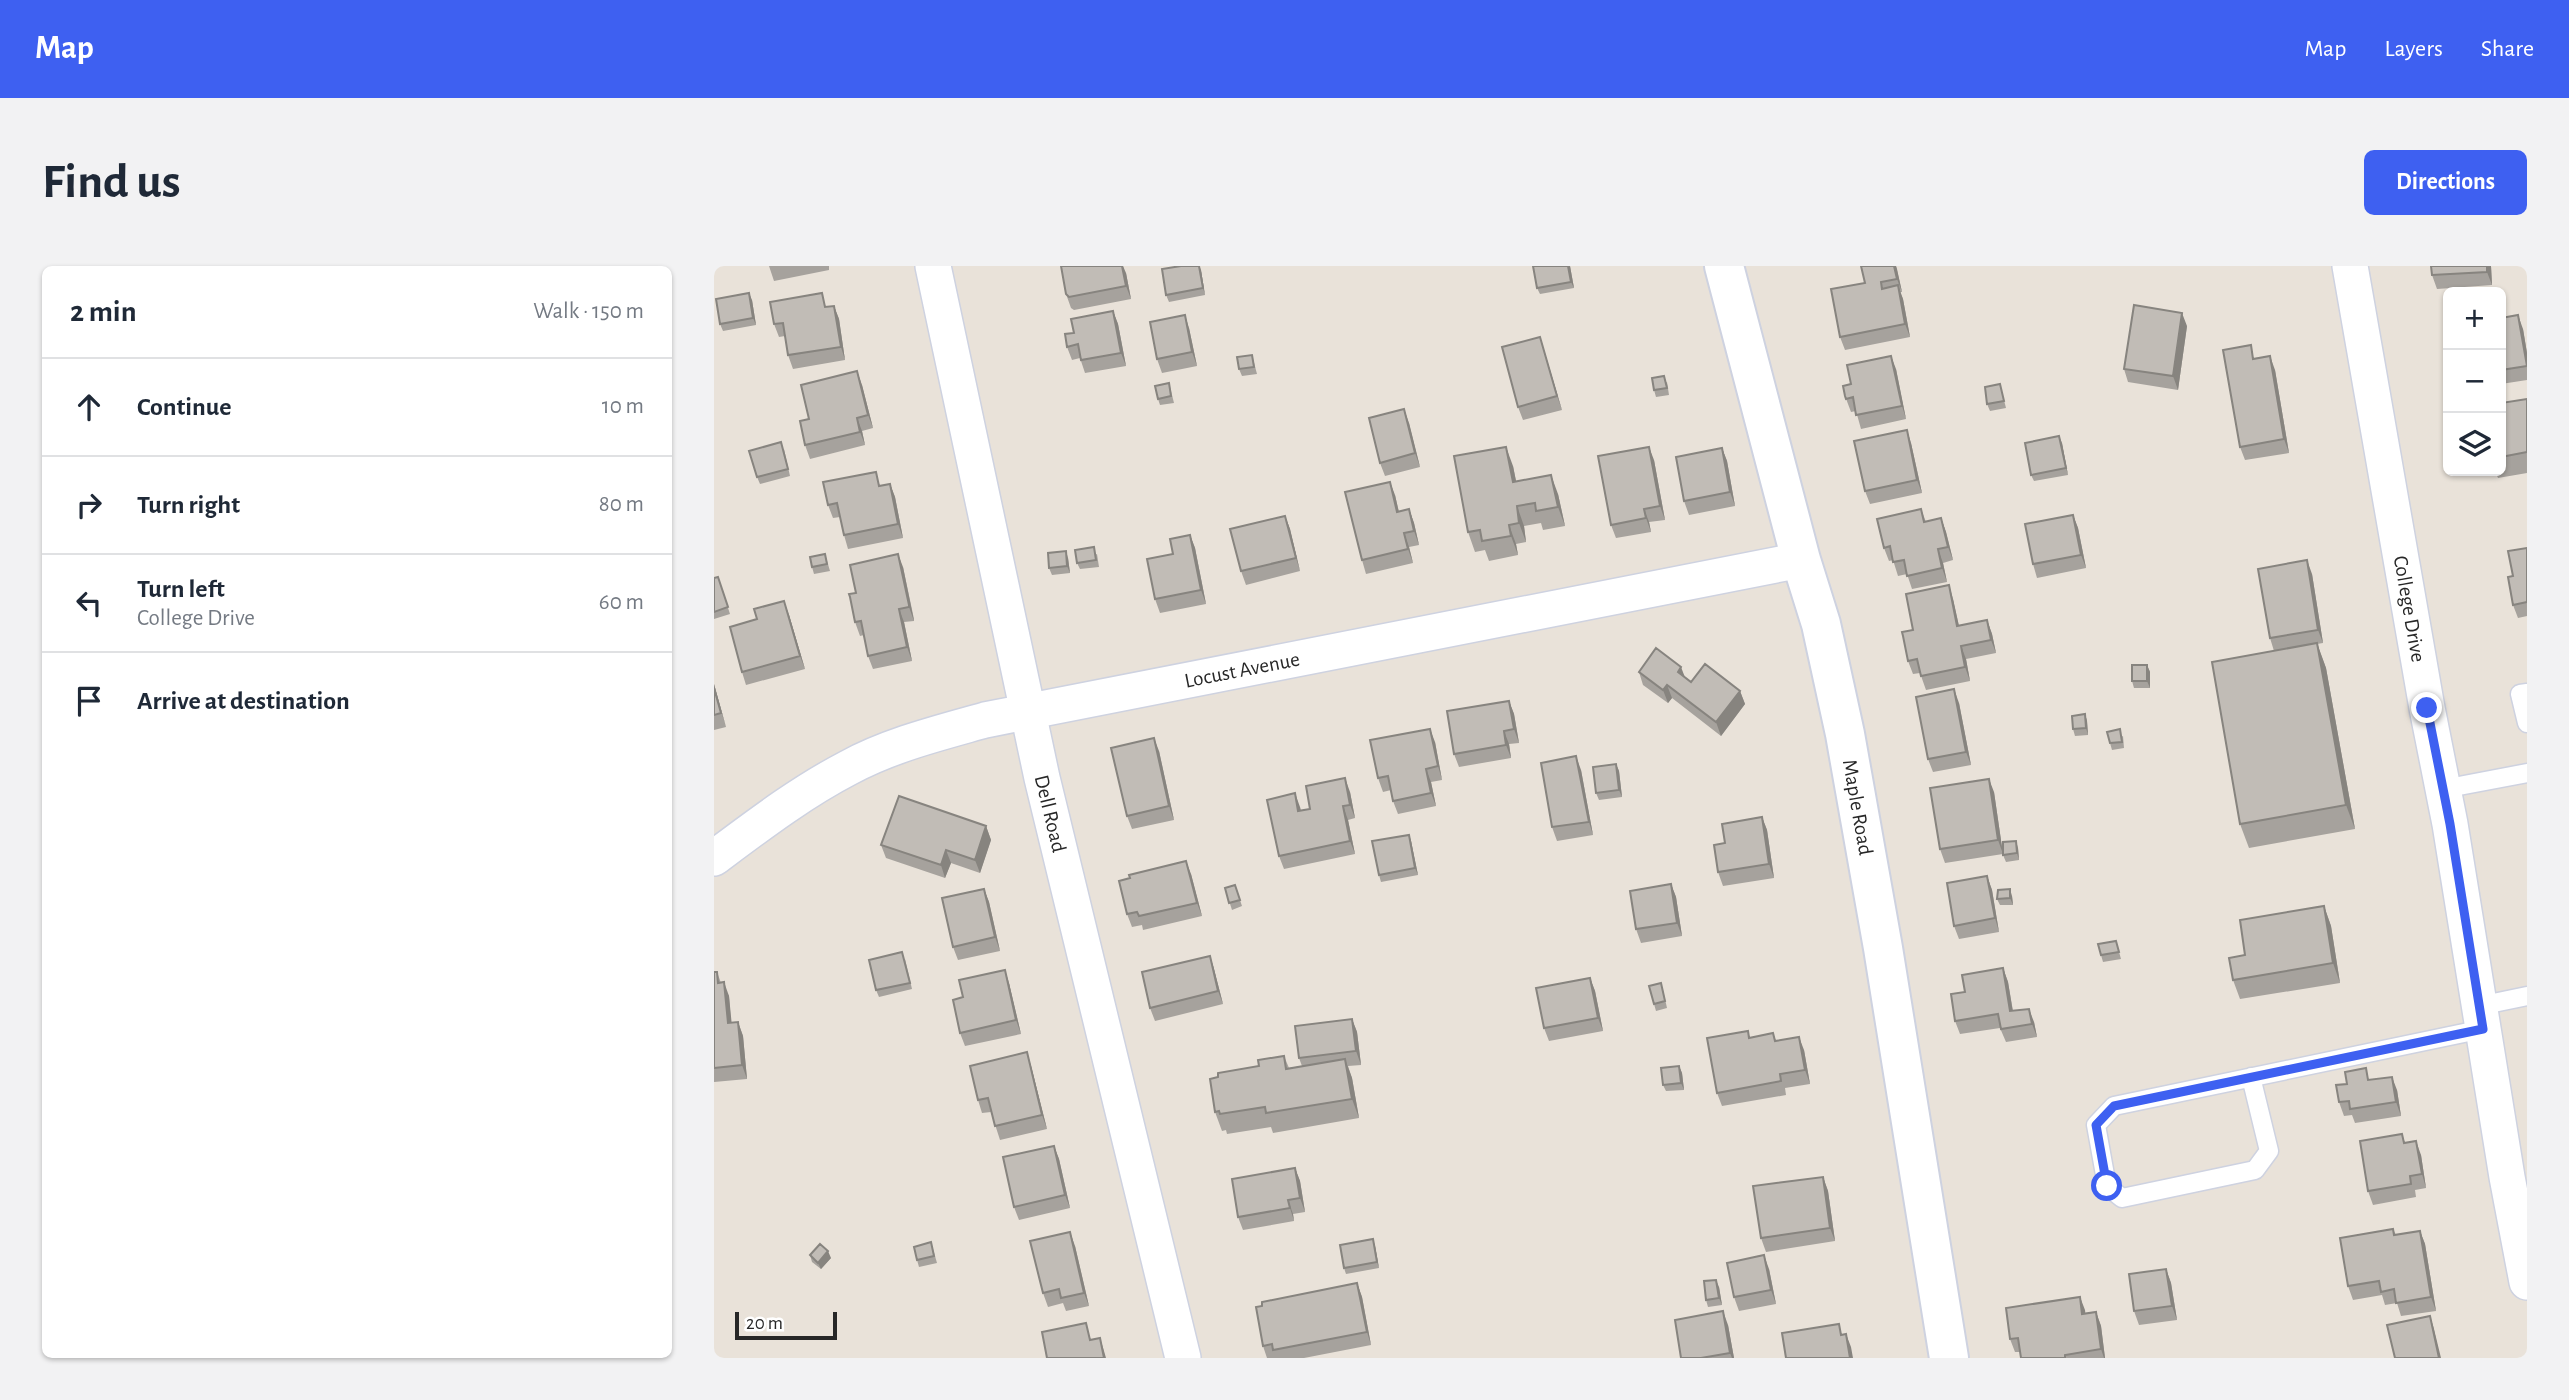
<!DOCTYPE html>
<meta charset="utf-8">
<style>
:root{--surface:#fff;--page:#f2f2f3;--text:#1f2937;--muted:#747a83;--line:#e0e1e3;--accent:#3e60f1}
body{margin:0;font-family:"Alegreya Sans",sans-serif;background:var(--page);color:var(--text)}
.controls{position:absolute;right:21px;top:21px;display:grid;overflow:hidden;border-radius:10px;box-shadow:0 2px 5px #0004}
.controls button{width:63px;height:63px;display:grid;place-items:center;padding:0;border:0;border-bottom:2px solid var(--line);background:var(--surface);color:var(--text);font:35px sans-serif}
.scale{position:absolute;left:21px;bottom:18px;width:102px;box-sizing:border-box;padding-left:7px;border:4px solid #272727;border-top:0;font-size:19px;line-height:24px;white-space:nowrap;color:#272727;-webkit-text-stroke:5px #fff;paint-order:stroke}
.stop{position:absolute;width:21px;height:21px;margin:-16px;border:5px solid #3e60f1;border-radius:50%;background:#fff}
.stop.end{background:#3e60f1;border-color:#fff;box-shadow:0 2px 7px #0008}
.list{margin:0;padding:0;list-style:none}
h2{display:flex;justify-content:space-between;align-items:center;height:91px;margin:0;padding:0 28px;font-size:30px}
h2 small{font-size:23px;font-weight:400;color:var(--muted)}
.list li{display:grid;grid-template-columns:46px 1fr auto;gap:21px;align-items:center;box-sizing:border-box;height:98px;padding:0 28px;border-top:2px solid var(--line)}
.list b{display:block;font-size:26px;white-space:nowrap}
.list p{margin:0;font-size:23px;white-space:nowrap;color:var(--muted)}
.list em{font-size:23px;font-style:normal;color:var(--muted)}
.icon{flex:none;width:38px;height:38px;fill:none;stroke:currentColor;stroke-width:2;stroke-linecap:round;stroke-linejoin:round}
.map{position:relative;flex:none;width:1813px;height:1092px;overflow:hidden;border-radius:10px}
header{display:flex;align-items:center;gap:42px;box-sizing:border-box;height:98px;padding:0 35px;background:var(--accent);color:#fff}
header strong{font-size:33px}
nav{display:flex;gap:38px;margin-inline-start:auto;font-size:24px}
.intro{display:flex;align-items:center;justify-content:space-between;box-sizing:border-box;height:168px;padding:0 42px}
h1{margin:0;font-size:49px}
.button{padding:18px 32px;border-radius:10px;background:var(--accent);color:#fff;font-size:24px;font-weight:700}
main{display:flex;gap:42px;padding:0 42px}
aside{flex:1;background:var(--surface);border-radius:10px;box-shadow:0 2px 5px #0004}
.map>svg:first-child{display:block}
</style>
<header>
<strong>Map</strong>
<nav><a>Map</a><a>Layers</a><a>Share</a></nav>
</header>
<div class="intro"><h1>Find us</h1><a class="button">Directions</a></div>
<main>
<aside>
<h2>2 min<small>Walk · 150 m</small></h2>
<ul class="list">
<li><svg class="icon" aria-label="ahead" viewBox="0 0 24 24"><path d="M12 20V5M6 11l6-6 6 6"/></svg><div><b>Continue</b></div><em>10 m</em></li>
<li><svg class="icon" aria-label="right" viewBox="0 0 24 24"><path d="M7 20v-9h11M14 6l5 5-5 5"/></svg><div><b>Turn right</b></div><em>80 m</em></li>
<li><svg class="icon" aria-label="left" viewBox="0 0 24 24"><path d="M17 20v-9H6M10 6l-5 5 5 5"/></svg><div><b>Turn left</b><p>College Drive</p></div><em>60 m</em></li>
<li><svg class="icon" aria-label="arrive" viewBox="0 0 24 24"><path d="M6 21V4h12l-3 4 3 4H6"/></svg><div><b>Arrive at destination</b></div></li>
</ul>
</aside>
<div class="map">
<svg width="1813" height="1092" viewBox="0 0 1813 1092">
<rect width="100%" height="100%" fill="#e9e2d9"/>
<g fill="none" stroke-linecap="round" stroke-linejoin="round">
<defs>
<path id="service" d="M1813,427L1806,428L1813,457
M1729,523L1813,507
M1765,740L1813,730
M1537,811L1555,885L1541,904L1408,932L1393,920L1382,859L1400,840L1769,763"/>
<g id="minor">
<path id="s1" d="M219,0L328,512L469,1092"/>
<path id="s2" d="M1636,0L1713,442L1736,558L1793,911L1813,1016"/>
<path id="s3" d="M0,592C43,560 86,527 134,502C176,479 225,467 271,454L1087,294"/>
</g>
<g id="tertiary">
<path id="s4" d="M1010,0L1087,294L1107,358L1131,468L1169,682L1235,1092"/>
</g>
</defs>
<use href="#service" stroke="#ced2e0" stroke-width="21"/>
<use href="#minor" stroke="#ced2e0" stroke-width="38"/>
<use href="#tertiary" stroke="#ced2e0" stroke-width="42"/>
<use href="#service" stroke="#fff" stroke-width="18"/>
<use href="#minor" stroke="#fff" stroke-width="35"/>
<use href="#tertiary" stroke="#fff" stroke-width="38"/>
</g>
<path fill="#a6a29d" d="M55,0H115V4L60,15Z
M819,0H856L860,22L826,28L823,22Z
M1147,0H1182L1188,26H1186L1189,33L1196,71L1131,84L1126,71L1151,17Z
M1717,0H1785H1777L1778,19L1723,23L1718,9Z
M487,4L491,29L455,36L452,29Z
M412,7L417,33L360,44L357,42L352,28Z
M38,34L42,59L9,65L6,58Z
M120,40L125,53L131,94L79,103L74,89L71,70L65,71L60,58Z
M399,45L404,58L412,100L371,107L366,92L358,94L353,81L360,67Z
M1787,52L1809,63L1813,87V114L1787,118Z
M1473,60L1464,124L1414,116L1410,103Z
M475,62L483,100L448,107L443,93Z
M830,84L848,144L809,154L804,141Z
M538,89L543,108L528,110L525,103Z
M1542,93L1561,104L1575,187L1531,194L1526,181Z
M1182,103L1192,153L1147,163L1142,145L1137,146L1131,130L1137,118Z
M953,116L955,129L942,131L940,124Z
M455,117L460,137L446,139L444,133Z
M1286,118L1292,142L1276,145L1273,138Z
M148,119L159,162L148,165L151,179L96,193L91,179L95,153Z
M1813,133V207L1784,212L1781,205H1787V137Z
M695,157L706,201L671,210L666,197Z
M1197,177L1208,227L1156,238L1151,225Z
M1348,177L1354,209L1320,215L1317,209Z
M1008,182L1013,195L1021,240L975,249L970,235Z
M70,183L76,210L46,218L43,211Z
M940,194L951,254L935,256L937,266L902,272L897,259Z
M799,200L802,215L844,228L851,260L829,264L827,257L810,260L812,276L802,278L804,289L775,295L771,284L761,286L754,266Z
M176,218L181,231L189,272L134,283L130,269L126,251L119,252L114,239L167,220Z
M681,229L685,246L695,243L700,257L705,279L695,281L699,297L652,308L648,294Z
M1207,243L1212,256L1227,252L1232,266L1239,294L1229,297L1233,316L1198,323L1193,308L1184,310L1179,294L1175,295L1170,282Z
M1359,249L1364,262L1372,302L1323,312L1319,298Z
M571,250L576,263L586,305L532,319L527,305Z
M476,269L481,282L492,338L446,347L441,333L459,288Z
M1813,282V350L1804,352L1799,339V310Z
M111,288L116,305L100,308L98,301Z
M383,288L385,301L366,303L363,297Z
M354,292L356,307L338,309L335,302Z
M189,301L200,353V355L190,356L198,395L159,403L154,390L150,369L146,370L141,356L142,327Z
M1598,308L1609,377L1603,378L1612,402L1641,563L1535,582L1526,558L1560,385L1556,372Z
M4,311L16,348L0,353V312Z
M1239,333L1245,360L1273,354L1278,368L1282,387L1252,393L1256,415L1212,424L1206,407L1199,408L1194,395L1199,364Z
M75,349L91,403L32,419L28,406L43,353Z
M1433,399L1436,406V422H1420L1418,415Z
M925,406L971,412L977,416L1026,425L1031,438L1007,470L958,432L954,437L929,419Z
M0,418L12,461L0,464Z
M795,435L800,448L805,477L795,478L797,492L745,501L740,488Z
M1245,437L1257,499L1219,506L1214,493Z
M1371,448L1373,455L1374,469L1361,470L1359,463Z
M1409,470L1410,482L1398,484L1396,477Z
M721,476L728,514L717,516L722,540L684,548L679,535L677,524L669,526L664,512Z
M445,485L460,554L418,563L413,550Z
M902,498L905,505L908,531L885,534L882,527Z
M867,504L879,569L843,575L838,561Z
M636,526L641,552L634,554L641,588L570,603L565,590L586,541L587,545L596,543Z
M1280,526L1289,588L1231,597L1226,583Z
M1048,551L1053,564L1060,612L1009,620L1004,606Z
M272,560L277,574L266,607L237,597L231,612L172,592L167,579Z
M695,569L697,575L704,609L667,616L665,609Z
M1304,582L1305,594L1292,596L1289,589Z
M477,608L488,650L429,664L428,659L418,661L413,648Z
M1273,610L1278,624L1285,666L1245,673L1240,660Z
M957,618L962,631L968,670L927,677L922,663Z
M521,619L528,640L518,644L511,622Z
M270,623L275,636L286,685L244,694L239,681Z
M1298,630L1299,639H1286L1283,633Z
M1610,640L1617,660L1626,717L1526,733L1519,714L1531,689Z
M1402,675L1407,693L1389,696L1387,689Z
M496,690L500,703L509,738L441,755L436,742Z
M191,693L198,723L165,731L162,724Z
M1289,702L1294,716L1299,745L1320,756L1323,771L1292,776L1286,762L1246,768L1241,755L1251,726Z
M0,706H3L7,717L15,730L17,757L24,756L29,770L33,813L0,816Z
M876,712L881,725L889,765L835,775L830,762Z
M295,717L307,768L251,780L246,767Z
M949,724L953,742L942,745L940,738Z
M638,753L643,766L647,799L634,800L638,812L645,852L559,867L557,861L513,868L512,864L508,865L501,846L504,811L545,800L570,790L575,802L588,800L585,792Z
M1034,765L1036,772L1059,767L1062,775L1090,784L1096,818L1071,822L1072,829L1008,840L1003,827Z
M317,800L333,863L286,874L277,846L268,847L264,834Z
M965,800L968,807L970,824L952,825L949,819Z
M1656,814L1683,824L1687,850L1641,857L1638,849L1630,850L1625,836Z
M1688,868L1691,877L1707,889L1712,922L1701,924L1702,931L1659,939L1654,925Z
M340,880L345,893L356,942L305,954L300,941Z
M581,902L586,915L591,946L579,948L580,955L529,964L524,951Z
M1109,911L1114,925L1121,975L1052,986L1047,972Z
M1679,963L1682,969L1706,965L1711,978L1722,1045L1687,1050L1683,1037L1671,1039L1668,1029L1639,1034L1634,1020Z
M361,980L375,1040L352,1045L349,1037L334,1041L329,1027Z
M661,980L665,1002L632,1008L630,1002Z
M219,983L223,997L205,1001L203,994Z
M96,989L117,992L107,1003L98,996Z
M1055,1003L1062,1038L1025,1045L1020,1031Z
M1452,1003L1457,1017L1463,1054L1425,1059L1420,1045Z
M643,1017L648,1031L657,1079L590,1092H553L549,1080Z
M1005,1021L1008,1039L994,1041L992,1034Z
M1366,1031L1371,1048L1382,1046L1387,1060L1391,1092H1307L1306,1086H1301L1296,1073Z
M1014,1059L1020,1092H967Z"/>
<path fill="#87847f" d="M408,0H409L412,7L417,33L412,20Z
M485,0L487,4L491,29L489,22Z
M854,0H856L860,22L857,16Z
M1180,0H1182L1183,3L1188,26L1183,13Z
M1773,0H1777L1778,19L1773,6Z
M1184,19L1189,33L1196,71L1191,58Z
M35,27L38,34L42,59L39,52Z
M120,40L125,53L131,94L127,81Z
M399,45L404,58L412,100L407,87Z
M1468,47L1473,60L1464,124L1459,110Z
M471,49L475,62L483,100L478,86Z
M1804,49L1809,63L1813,87V101Z
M826,71L830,84L848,144L843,130Z
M1177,90L1182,103L1192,153L1188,140Z
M1556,90L1561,104L1575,187L1570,173Z
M143,105L148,119L159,162L154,149Z
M690,143L695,157L706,201L701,187Z
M143,152L148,165L151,179L146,166Z
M1193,164L1197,177L1208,227L1203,214Z
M1345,170L1348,177L1354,209L1352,202Z
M792,181L799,200L806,235L799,216Z
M935,181L940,194L951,254L946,240Z
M1008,182L1013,195L1021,240L1016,226Z
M837,209L844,228L851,260L844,241Z
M676,216L681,229L688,260L683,246Z
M176,218L181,231L189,272L184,258Z
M803,240L810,260L812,276L805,257Z
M695,243L700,257L705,279L700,265Z
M930,243L935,256L937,266L932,252Z
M1359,249L1364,262L1372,302L1367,289Z
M571,250L576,263L586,305L582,292Z
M1227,252L1232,266L1239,294L1234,281Z
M795,259L802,278L804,289L797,270Z
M690,267L695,281L699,297L694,283Z
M476,269L481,282L492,338L487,324Z
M1224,283L1229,297L1233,316L1228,302Z
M352,285L354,292L356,307L353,300Z
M184,288L189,301L200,355L195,341Z
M1593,294L1598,308L1609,377L1604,364Z
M1235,319L1239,333L1248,374L1243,360Z
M70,335L75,349L91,403L86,390Z
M185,343L190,356L198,395L193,381Z
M1273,354L1278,368L1282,387L1277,374Z
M1603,377L1612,402L1641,563L1632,539Z
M1247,380L1252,393L1256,415L1251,401Z
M1433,399L1436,406V422L1433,415Z
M967,401L972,414L964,406Z
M0,418L12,461L0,422Z
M953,419L958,432L954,437L949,424Z
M1240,423L1245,437L1257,499L1252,486Z
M1026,425L1031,438L1007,470L1002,456Z
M795,435L800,448L805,477L800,463Z
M1371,448L1373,455L1374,469L1372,462Z
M716,463L721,476L728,514L724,500Z
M790,465L795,478L797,492L792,479Z
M440,472L445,485L460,554L455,540Z
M862,490L867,504L879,569L875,556Z
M902,498L905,505L908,531L905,524Z
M712,503L717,516L722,540L717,527Z
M631,512L636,526L641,552L636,539Z
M1275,513L1280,526L1289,588L1284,574Z
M581,527L586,541L589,559L584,545Z
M629,540L634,554L641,588L636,575Z
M1048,551L1053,564L1060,612L1055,598Z
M272,560L277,574L266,607L261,594Z
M695,569L697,575L704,609L701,602Z
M1302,575L1304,582L1305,594L1303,587Z
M232,584L237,597L231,612L227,599Z
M472,595L477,608L488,650L483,637Z
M1273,610L1278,624L1285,666L1281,652Z
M957,618L962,631L968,670L963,657Z
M270,623L275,636L286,685L281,671Z
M1296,623L1298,630L1299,639L1296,632Z
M1610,640L1617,660L1626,717L1619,697Z
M496,690L500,703L509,738L504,725Z
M1289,702L1294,716L1301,759L1296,745Z
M291,704L295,717L307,768L302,754Z
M876,712L881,725L889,765L884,752Z
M10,716L15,730L19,771L14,757Z
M1315,743L1320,756L1323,771L1318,758Z
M638,753L643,766L647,799L642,785Z
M24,756L29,770L33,813L28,799Z
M1085,771L1090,784L1096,818L1091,804Z
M313,786L317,800L333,863L328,849Z
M631,793L638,812L645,852L638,833Z
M965,800L968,807L970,824L967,817Z
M1678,811L1683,824L1687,850L1682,836Z
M1702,875L1707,889L1712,922L1708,908Z
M340,880L345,893L356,942L351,929Z
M581,902L586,915L591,946L586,932Z
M1109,911L1114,925L1121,975L1116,962Z
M574,934L579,948L580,955L576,942Z
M1706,965L1711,978L1722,1045L1717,1031Z
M356,966L361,980L375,1040L370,1027Z
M659,973L661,980L665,1002L663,996Z
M114,985L117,992L107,1003L104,997Z
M1050,989L1055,1003L1062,1038L1057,1024Z
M1452,1003L1457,1017L1463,1054L1458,1040Z
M1002,1014L1005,1021L1008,1039L1005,1032Z
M643,1017L648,1031L657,1079L653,1066Z
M1366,1031L1371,1044L1373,1061L1368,1048Z
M1009,1045L1014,1059L1020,1092H1018L1016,1087Z
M1382,1046L1387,1060L1391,1092H1390L1387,1083Z
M1716,1050L1720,1063L1727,1092H1725Z
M1132,1068L1137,1081L1139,1092H1136Z
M386,1072L390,1085L392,1092H390Z"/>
<path fill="#c1bcb6" stroke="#87847f" stroke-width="2" d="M347,0H408L412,20L355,31L352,28Z
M467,0H485L489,22L452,29L448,3Z
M819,0H854L857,16L823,22Z
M1147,0H1180L1183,13L1167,16L1168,23L1184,19L1191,58L1126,71L1117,23L1151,17Z
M1717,0H1773V6L1718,9Z
M35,27L39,52L6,58L2,33Z
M108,27L111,41L120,40L127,81L74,89L69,57L60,58L56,36Z
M1420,39L1468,47L1459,110L1410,103Z
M399,45L407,87L367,94L364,78L353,81L351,68L360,67L357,53Z
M471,49L478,86L443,93L436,56Z
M1804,49L1813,100L1787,104V52Z
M826,71L843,130L804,141L788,81Z
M1537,79L1539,93L1556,90L1570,173L1526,181L1509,84Z
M538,89L540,101L525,103L523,91Z
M1177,90L1188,140L1142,149L1139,131L1132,133L1131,130L1129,120L1137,118L1133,99Z
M143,105L154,149L143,152L146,166L91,179L86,155L95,153L87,119Z
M950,110L953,122L940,124L938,112Z
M455,117L457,130L444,133L441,120Z
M1286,118L1290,135L1273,138L1271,121Z
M1813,133V186L1787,191V137Z
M690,143L701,187L666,197L655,152Z
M1193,164L1203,214L1151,225L1140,175Z
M1345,170L1352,202L1317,209L1311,177Z
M67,176L74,203L43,211L35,185Z
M792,181L799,216L837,209L844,241L822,245L821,237L803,240L805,257L795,259L797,270L768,275L766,264L754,266L740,190Z
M935,181L946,240L930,243L932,252L897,259L884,190Z
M1008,182L1016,226L970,235L962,191Z
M162,206L165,220L176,218L184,258L130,269L123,237L114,239L109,216Z
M676,216L683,246L695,243L700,265L690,267L694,283L648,294L631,226Z
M1207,243L1210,256L1227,252L1234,281L1224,283L1228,302L1193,310L1190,294L1179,296L1176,280L1170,282L1163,253Z
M1359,249L1367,289L1319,298L1311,258Z
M571,250L582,292L527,305L516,263Z
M476,269L487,324L441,333L433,293L459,288L456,273Z
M380,281L382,294L363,297L361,284Z
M1813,282V336L1799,339L1794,311L1799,310L1794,285Z
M352,285L353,300L335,302L334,287Z
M111,288L113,298L98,301L96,291Z
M184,288L195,339V341L185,343L193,381L154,390L147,355L141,356L136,331L135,328L142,327L136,299Z
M1593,294L1604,364L1556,372L1544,303Z
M4,311L14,341L0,346V312Z
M1235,319L1243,360L1273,354L1277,374L1247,380L1251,401L1207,410L1203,393L1194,395L1189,370L1188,366L1199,364L1192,328Z
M70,335L86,390L28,406L16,361L43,353L40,343Z
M1603,377L1632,539L1526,558L1498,396Z
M942,382L967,401L964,406L977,416L991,398L1026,425L1002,456L953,419L949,424L925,406Z
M1418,399H1433V415H1418Z
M0,422L7,447L0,449Z
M1240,423L1252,486L1214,493L1202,431Z
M795,435L800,463L790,465L792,479L740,488L733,445Z
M1371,448L1372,462L1359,463L1358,450Z
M716,463L724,500L712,503L717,527L679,535L674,510L664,512L656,474Z
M1406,463L1408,476L1396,477L1393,466Z
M440,472L455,540L413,550L397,482Z
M862,490L875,556L838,561L827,497Z
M902,498L905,524L882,527L879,501Z
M631,512L636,539L629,540L636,575L565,590L553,534L581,527L584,545L596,543L592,520Z
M1275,513L1284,574L1226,583L1216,522Z
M185,530L272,560L261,594L232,584L227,599L167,579Z
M1048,551L1055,598L1004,606L1000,579L1011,577L1008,558Z
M695,569L701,602L665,609L658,575Z
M1302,575L1303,587L1289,589V576Z
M472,595L483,637L425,650L423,646L413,648L405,615L416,612L415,609Z
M1273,610L1281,652L1240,660L1233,617Z
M957,618L963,657L922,663L916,625Z
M521,619L526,634L515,637L511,622Z
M270,623L281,671L239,681L228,632Z
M1296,623V632L1283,633L1284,624Z
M1610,640L1619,697L1519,714L1515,692L1531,689L1526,654Z
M1402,675L1405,686L1387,689L1384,678Z
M188,686L196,717L162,724L155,694Z
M496,690L504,725L436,742L428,706Z
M1289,702L1296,745L1315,743L1318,758L1287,763L1284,748L1241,755L1237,728L1251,726L1248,709Z
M291,704L302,754L246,767L239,734L249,731L245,714Z
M0,706H3L4,717L10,716L14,757L24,756L28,799L0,802Z
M876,712L884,752L830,762L822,722Z
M947,717L951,735L940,738L935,720Z
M638,753L642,785L585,792L581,760Z
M1034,765L1035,772L1059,767L1061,775L1085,771L1091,804L1066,808L1067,815L1003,827L993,772Z
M313,786L328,849L281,860L274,832L264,834L256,800Z
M570,790L572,803L631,793L638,833L552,847L551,841L506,848L505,845L501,846L496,813L504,811V807L545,800L544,794Z
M965,800L967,817L949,819L947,802Z
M1652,802L1654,814L1678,811L1682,836L1636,843L1635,835L1625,836L1622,819L1633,818L1631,806Z
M1688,868L1690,877L1702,875L1708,908L1696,910L1697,918L1654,925L1646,875Z
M340,880L351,929L300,941L289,891Z
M581,902L586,932L574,934L576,942L524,951L518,913Z
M1109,911L1116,962L1047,972L1039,920Z
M1679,963L1680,969L1706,965L1717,1031L1682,1037L1680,1023L1667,1026L1665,1015L1634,1020L1626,972Z
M356,966L370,1027L347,1032L345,1023L329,1027L316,975Z
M659,973L663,996L630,1002L626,979Z
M217,976L220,990L203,994L200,981Z
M106,978L114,985L104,997L96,989Z
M1050,989L1057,1024L1020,1031L1013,997Z
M1452,1003L1458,1040L1420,1045L1415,1008Z
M1002,1014L1005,1032L992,1034L990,1015Z
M643,1017L653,1066L559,1084L558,1078L549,1080L542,1041L548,1040V1036Z
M1366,1031L1368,1048L1382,1046L1387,1083L1351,1089V1092H1307L1304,1072L1296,1073L1292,1042Z
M1009,1045L1016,1087L987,1092H967L961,1054Z
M1716,1050L1725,1092H1681L1673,1059Z
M372,1057L376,1074L386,1072L390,1092H333L328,1066Z
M1125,1058L1127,1069L1132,1068L1136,1092H1072L1068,1067Z"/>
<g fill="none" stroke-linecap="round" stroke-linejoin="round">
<path stroke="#3e60f1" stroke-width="9" d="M1393,920L1382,859L1400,840L1769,763L1736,558L1713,442"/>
</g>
<g text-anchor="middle" stroke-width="7" stroke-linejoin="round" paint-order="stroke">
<g font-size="21" fill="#272727" stroke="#fff">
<text dy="7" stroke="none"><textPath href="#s2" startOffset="348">College Drive</textPath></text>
<text dy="7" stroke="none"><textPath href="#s3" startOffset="569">Locust Avenue</textPath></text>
<text dy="7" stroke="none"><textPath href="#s4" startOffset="558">Maple Road</textPath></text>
<text dy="7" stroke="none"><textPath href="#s1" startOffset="560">Dell Road</textPath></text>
</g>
</g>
</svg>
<div class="controls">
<button>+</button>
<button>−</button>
<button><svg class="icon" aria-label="layers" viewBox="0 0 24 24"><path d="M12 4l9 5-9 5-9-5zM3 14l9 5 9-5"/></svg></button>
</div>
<div class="scale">20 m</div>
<div class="stop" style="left:1393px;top:920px"></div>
<div class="stop end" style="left:1713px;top:442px"></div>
</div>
</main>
